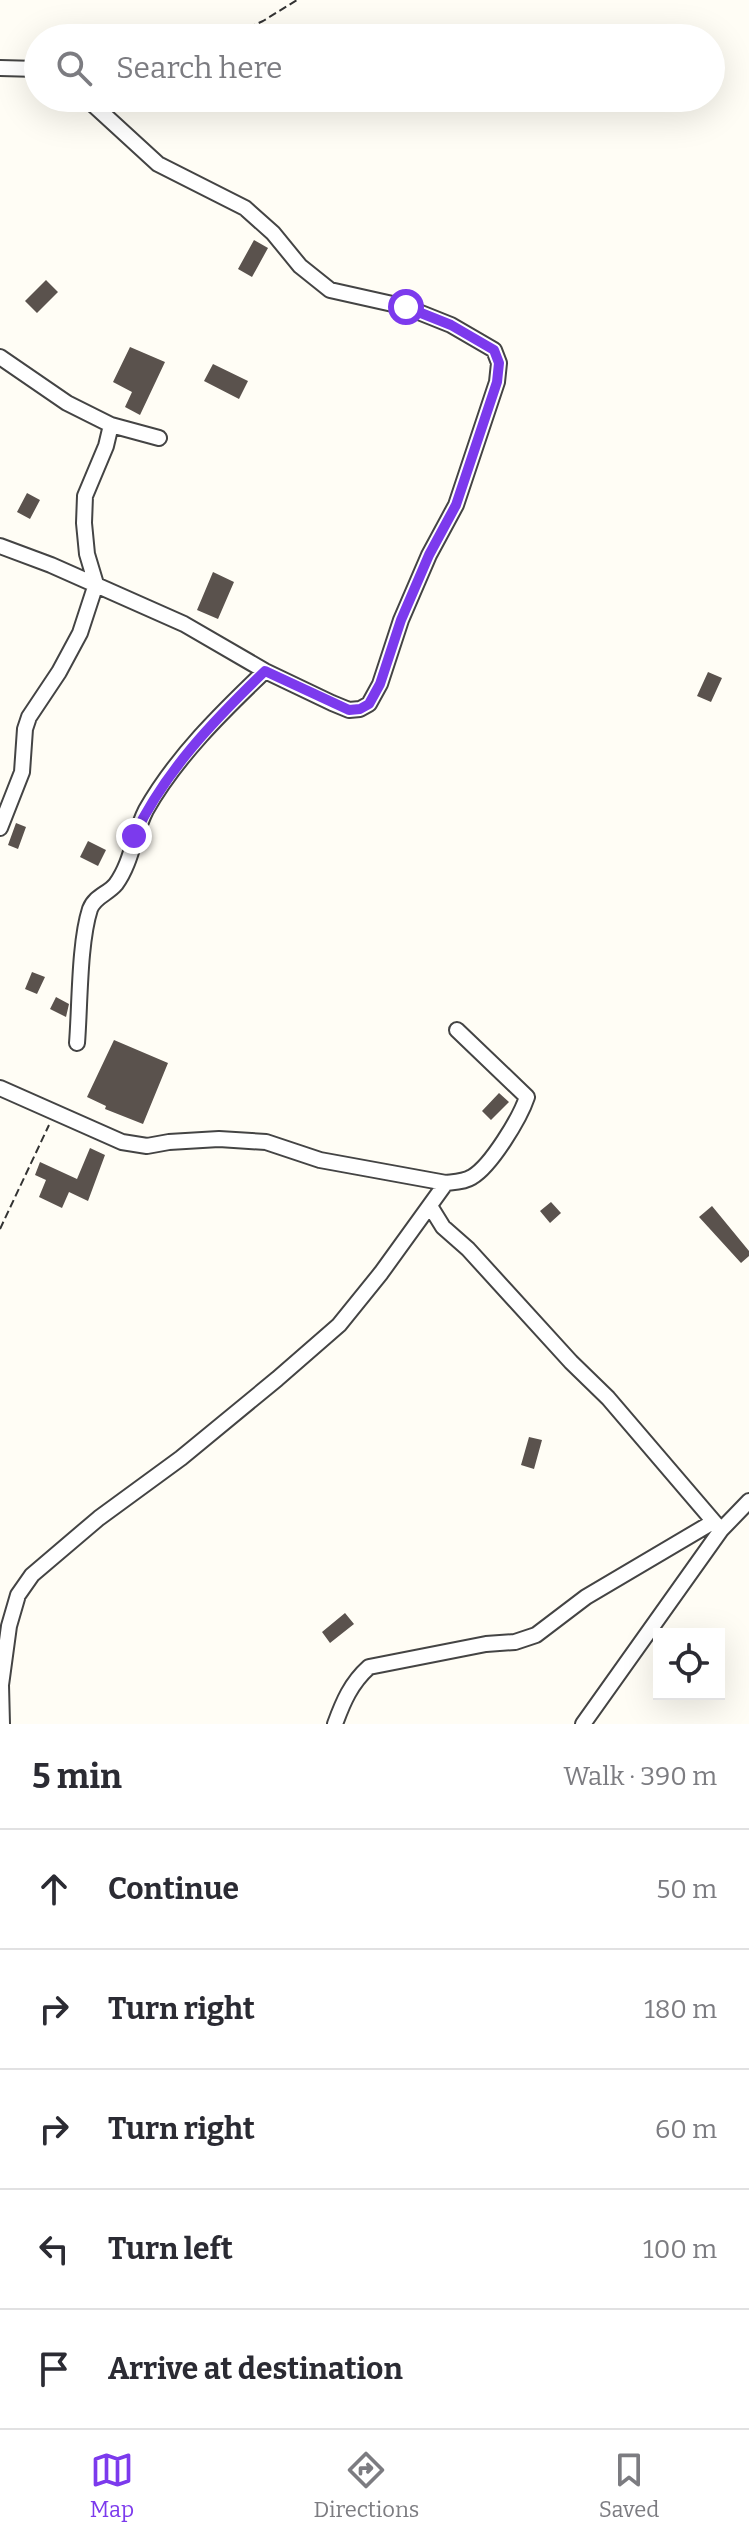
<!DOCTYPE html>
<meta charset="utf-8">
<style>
:root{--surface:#fff;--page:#f7f7f7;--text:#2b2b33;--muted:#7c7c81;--line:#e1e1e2;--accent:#7c3aed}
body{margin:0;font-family:Bitter,serif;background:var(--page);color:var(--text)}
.controls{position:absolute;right:24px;bottom:24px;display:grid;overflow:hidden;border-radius:0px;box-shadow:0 8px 32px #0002}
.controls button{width:72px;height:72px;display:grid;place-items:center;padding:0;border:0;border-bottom:2px solid var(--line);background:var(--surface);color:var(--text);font:40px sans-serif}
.stop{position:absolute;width:24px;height:24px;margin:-18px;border:6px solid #7c3aed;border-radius:50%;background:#fff}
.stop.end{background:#7c3aed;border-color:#fff;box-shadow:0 2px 8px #0008}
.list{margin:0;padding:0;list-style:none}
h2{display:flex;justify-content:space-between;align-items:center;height:104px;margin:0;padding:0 32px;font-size:34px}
h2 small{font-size:26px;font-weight:400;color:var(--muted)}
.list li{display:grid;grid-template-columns:52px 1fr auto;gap:24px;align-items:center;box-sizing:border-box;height:120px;padding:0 32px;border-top:2px solid var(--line)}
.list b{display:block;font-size:30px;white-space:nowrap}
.list em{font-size:26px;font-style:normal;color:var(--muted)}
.icon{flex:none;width:44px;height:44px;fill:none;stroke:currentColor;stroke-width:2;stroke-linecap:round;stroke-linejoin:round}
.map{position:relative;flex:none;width:749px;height:1724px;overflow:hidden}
.search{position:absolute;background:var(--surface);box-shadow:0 8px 32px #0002;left:24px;right:24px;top:24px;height:88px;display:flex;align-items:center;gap:20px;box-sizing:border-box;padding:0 28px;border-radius:44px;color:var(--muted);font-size:30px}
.sheet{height:704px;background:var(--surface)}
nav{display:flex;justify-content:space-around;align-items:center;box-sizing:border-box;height:112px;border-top:2px solid var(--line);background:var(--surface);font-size:22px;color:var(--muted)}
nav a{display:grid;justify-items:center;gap:4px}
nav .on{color:var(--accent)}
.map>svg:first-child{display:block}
</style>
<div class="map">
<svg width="749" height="1724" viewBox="0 0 749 1724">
<rect width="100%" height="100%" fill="#fffdf5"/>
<path fill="#5a524d" d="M254,240L268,248L252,277L238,269Z
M46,280L58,292L37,313L25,301Z
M130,347L165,362L140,415L125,407L132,392L113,382Z
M213,364L248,381L239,399L204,381Z
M27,493L40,500L30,519L17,512Z
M213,572L234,582L218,619L197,610Z
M708,672L722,678L711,702L697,696Z
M16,823L26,827L18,849L8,845Z
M88,841L106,850L98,866L80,857Z
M32,972L45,977L37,994L25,989Z
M56,997L69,1004L66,1017L50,1009Z
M114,1040L168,1063L143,1124L105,1109L106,1106L87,1097Z
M499,1093L509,1102L491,1120L482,1111Z
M90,1148L105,1155L88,1201L69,1192L62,1208L39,1197L46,1180L35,1175L40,1162L77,1179Z
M551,1202L561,1213L550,1223L540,1211Z
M712,1206L749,1251V1256L741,1263L699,1217Z
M529,1437L542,1440L534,1469L521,1465Z
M345,1613L354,1624L330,1643L322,1632Z"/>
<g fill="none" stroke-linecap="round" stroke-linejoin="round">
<defs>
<path id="minor" d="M0,68L38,69
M0,357L67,403L111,425L159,438
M0,546L51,565L184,624L265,671L332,703L349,710L360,709L369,704L380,684L401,620L429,555L456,505L497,382L499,363L494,350L451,325L406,307L330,290L300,266L273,233L245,208L158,164L86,98
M0,828L22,772L25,729L29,717L59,672L80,633L96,584L87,554L84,523L85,496L106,446L111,425
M77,1043C80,1006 79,943 90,909C95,896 108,894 116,884C132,862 134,833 146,810C176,757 222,712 265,671
M0,1088L122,1142L147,1146L169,1142L219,1139L266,1142L320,1160L446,1183C455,1182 464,1182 472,1177C491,1166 520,1118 527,1097L457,1030
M430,1206L443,1227L468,1249L571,1362L608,1398L721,1530
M2,1724L1,1685L9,1626L18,1595L32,1575L99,1518L181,1458L277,1379L339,1325L381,1273L446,1183
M335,1724C343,1702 351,1683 369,1667L486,1644L515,1642L536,1635L586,1597L713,1522
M583,1724L721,1530L749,1501"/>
</defs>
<use href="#minor" stroke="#444" stroke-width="18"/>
<path stroke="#333" stroke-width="2" stroke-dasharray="8 4" stroke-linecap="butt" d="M226,38L263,21L297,0
M0,1229L49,1125"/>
<use href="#minor" stroke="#fff" stroke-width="14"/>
</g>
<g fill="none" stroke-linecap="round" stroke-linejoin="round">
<path stroke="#7c3aed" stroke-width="10" d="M134,836C165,771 214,720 265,671L349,710L360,709L369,704L380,684L401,620L429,555L456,505L497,382L499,363L494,350L451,325L406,307"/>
</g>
</svg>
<div class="controls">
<button><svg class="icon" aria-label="locate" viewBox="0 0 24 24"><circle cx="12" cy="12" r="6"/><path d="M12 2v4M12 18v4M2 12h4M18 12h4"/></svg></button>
</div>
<div class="stop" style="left:406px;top:307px"></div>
<div class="stop end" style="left:134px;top:836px"></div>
<div class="search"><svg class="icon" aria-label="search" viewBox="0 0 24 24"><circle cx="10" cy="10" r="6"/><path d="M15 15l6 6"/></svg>Search here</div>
</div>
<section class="sheet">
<h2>5 min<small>Walk · 390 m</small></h2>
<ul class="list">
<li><svg class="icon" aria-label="ahead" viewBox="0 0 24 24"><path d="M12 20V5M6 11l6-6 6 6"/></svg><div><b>Continue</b></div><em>50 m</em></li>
<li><svg class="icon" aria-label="right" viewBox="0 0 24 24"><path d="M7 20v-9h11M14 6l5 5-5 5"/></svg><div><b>Turn right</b></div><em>180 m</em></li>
<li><svg class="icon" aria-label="right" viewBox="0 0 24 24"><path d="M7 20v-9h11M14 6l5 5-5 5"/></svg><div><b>Turn right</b></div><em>60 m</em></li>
<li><svg class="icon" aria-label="left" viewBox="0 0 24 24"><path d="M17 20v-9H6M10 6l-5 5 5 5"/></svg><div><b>Turn left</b></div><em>100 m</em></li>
<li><svg class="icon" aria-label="arrive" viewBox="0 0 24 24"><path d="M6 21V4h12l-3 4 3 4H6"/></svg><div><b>Arrive at destination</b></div></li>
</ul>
</section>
<nav>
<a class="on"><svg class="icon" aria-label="map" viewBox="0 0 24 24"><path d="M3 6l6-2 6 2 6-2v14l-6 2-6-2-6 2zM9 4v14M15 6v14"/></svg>Map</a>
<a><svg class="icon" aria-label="directions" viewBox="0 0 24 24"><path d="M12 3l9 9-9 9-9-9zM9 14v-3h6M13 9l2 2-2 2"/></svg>Directions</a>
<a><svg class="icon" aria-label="saved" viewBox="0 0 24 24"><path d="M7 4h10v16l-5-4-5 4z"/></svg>Saved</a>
</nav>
